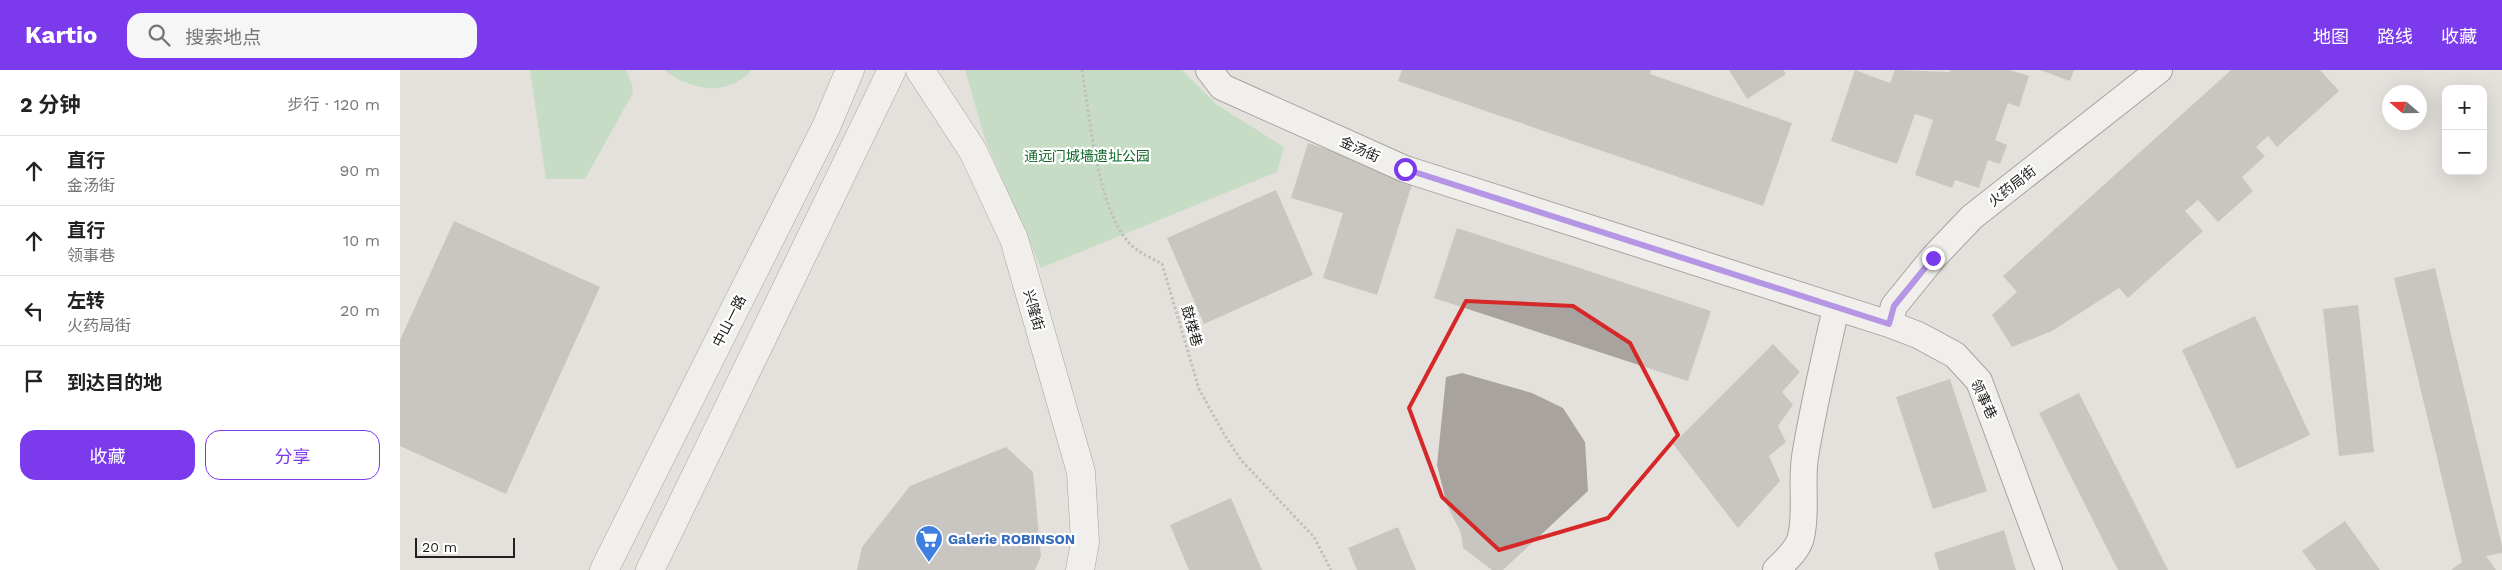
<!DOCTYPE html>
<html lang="zh">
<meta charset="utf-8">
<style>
:root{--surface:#fff;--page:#f6f6f6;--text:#222;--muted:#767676;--line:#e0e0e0;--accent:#7c3aed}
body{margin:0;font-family:"Work Sans","Noto Sans SC",sans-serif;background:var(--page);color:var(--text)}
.controls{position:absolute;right:15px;top:15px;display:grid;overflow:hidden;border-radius:10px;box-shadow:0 5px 20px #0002}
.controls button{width:45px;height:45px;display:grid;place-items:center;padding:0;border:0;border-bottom:1px solid var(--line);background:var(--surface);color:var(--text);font:25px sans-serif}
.compass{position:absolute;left:1982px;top:15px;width:45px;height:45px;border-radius:50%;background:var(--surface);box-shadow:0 5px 20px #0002;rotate:290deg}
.scale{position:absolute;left:15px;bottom:12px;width:100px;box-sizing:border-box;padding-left:5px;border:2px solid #22211f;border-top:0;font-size:14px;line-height:18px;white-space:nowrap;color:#22211f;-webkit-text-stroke:4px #fff;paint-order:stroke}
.stop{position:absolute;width:15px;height:15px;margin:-11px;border:4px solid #7c3aed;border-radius:50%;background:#fff}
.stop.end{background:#7c3aed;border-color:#fff;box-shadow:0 1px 5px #0008}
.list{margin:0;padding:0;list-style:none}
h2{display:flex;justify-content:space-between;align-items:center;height:65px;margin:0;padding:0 20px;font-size:21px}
h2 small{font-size:16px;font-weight:400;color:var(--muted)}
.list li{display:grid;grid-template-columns:32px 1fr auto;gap:15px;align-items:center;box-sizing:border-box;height:70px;padding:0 20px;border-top:1px solid var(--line)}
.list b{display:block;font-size:19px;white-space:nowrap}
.list p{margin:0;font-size:16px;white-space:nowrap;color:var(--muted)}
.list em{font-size:16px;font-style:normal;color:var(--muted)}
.actions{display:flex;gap:10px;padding:15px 20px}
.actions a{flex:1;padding:11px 0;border:1px solid var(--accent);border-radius:15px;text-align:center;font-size:18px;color:var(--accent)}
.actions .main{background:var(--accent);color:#fff}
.icon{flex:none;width:28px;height:28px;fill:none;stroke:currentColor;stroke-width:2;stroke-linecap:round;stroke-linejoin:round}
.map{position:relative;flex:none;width:2102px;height:500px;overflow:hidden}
header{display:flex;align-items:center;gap:30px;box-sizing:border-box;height:70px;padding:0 25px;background:var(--accent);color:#fff}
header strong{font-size:24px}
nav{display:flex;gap:28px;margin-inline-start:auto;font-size:18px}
.search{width:350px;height:45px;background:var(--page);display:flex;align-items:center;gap:12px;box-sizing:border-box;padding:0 18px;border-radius:15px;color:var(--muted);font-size:19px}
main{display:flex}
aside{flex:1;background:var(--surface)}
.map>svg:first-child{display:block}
</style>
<header>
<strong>Kartio</strong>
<div class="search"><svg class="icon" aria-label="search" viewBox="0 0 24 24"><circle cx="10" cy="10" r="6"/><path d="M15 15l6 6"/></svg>搜索地点</div>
<nav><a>地图</a><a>路线</a><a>收藏</a></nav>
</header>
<main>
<aside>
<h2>2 分钟<small>步行 · 120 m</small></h2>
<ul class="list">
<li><svg class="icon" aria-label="ahead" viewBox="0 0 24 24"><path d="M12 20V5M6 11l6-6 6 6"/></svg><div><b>直行</b><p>金汤街</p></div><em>90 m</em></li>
<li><svg class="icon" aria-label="ahead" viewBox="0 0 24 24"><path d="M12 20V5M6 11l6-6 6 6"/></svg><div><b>直行</b><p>领事巷</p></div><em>10 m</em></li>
<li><svg class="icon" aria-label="left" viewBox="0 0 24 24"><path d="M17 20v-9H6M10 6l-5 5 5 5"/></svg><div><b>左转</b><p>火药局街</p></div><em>20 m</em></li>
<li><svg class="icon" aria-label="arrive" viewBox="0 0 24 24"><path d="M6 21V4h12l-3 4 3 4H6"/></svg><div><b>到达目的地</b></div></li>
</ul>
<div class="actions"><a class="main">收藏</a><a>分享</a></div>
</aside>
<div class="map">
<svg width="2102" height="500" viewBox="0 0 2102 500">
<rect width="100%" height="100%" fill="#e4e1dc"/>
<path fill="#a2d5a7" d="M130,0H226L232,14L233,23L185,109H146Z
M264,0H351C348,6 343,8 337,12C313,25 285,16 264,0Z
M565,0H782L816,34L884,77L877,102L641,198L585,69Z"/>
<path fill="#a9a3a0" d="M1002,0H1251L1250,4L1392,53L1363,136L998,11Z
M1329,0H1383L1386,4L1347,29Z
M1455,0L1490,13L1495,0L1550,2V0H1610L1629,6L1619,37L1608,33L1595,70L1607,75L1600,94L1588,90L1579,118L1555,110L1552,118L1515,105L1533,50L1515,44L1497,94L1431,71Z
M1640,0H1674L1670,11Z
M1831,0H1920L1939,21L1877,77L1868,66L1856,77L1865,86L1842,107L1853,121L1818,152L1798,130L1785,141L1803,161L1728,228L1719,218L1652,261L1612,277L1592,245L1617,222L1603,206Z
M908,73L1014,108L977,225L923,208L943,143L891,128Z
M876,120L913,205L804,254L767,168Z
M54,151L200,217L106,424L0,376V270Z
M1057,158L1311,241L1288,311L1034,228Z
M2035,198L2102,476V483L2086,486L2096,500H2051L2062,492L1994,208Z
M1958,235L1974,382L1939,386L1923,239Z
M1855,246L1910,365L1837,399L1782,280Z
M1373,274L1400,302L1382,322L1393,335L1378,356L1386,372L1369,386L1380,411L1338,458L1273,374Z
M1062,303L1132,323L1163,338L1185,372L1188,421L1103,500H1092L1063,478L1061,463L1047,435L1037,395L1046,307Z
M1550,309L1587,421L1533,439L1496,327Z
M1679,323L1768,500H1718L1639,343Z
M606,377L633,402L641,486L635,500H457L462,477L510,416Z
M831,428L862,500H789L770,455Z
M1945,451L1980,500H1916L1902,481Z
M998,457L1016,500H957L948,478Z
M1604,460L1616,500H1539L1534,483Z"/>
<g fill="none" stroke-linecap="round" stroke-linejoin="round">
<defs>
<path id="street" d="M809,0L822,17L1005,99L1489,254L1518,265L1555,285L1579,311L1649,500
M1489,254L1494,236L1533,188L1572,147L1759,0
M1376,500C1385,491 1398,480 1401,467C1407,442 1401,414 1405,387C1413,337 1425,287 1436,238"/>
<path id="secondary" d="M520,0L573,81L614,169L681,402L685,472L680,500
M204,500L426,57L450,0
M250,500L492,0"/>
</defs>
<use href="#street" stroke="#5b5954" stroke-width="28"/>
<use href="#secondary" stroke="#5b5954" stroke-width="29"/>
<path stroke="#9a9794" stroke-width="3" stroke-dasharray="2.5 2.5" stroke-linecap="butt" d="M682,0C690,48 697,137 729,173C737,182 752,188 762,194L799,319L824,364L841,390L914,467L931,500"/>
<use href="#street" stroke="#fff" stroke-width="26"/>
<use href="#secondary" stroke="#fff" stroke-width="28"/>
</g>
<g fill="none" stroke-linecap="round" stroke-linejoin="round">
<path stroke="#7c3aed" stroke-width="6" d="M1005,99L1489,254L1494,236L1533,188"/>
</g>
<path d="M0 0H2102V500H0ZM1066,231L1173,236L1230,273L1278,365L1208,448L1099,480L1042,427L1009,338Z" fill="#e4e1dc" fill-opacity=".55" fill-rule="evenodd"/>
<path fill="none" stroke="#d62828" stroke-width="4" stroke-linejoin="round" d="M1066,231L1173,236L1230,273L1278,365L1208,448L1099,480L1042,427L1009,338Z"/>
<defs>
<symbol id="supermarket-pin" viewBox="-11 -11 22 30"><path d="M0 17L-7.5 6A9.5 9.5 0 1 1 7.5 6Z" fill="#3f7fe0" stroke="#fff"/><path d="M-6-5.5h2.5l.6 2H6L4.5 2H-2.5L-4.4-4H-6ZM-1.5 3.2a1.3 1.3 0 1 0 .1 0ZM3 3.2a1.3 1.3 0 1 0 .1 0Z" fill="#fff"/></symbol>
</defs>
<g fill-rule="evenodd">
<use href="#supermarket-pin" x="513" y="453" width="32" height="43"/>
</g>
<g text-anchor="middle" stroke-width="4.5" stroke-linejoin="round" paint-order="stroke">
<g font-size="14" fill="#22211f" stroke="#fff">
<text transform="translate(960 79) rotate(24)" y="5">金汤街</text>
<text transform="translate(1612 116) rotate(-38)" y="5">火药局街</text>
<text transform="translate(634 240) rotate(74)" y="5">兴隆街</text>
<text transform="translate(329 251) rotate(-63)" y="5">中山一路</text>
<text transform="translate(792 256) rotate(74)" y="5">鼓楼巷</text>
<text transform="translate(1584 329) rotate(65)" y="5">领事巷</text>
</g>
<g font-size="14" fill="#0f6728" stroke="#fff">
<text x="687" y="91">通远门城墙遗址公园</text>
</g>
<g font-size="14" font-weight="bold" fill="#366cbe" stroke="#fff" text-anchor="start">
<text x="548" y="474">Galerie ROBINSON</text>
</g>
</g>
</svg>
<div class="controls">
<button>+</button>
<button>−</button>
</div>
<svg class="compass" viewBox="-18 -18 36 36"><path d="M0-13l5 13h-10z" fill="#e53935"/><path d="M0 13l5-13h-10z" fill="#767676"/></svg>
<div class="scale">20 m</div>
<div class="stop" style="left:1005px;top:99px"></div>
<div class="stop end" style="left:1533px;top:188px"></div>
</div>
</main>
